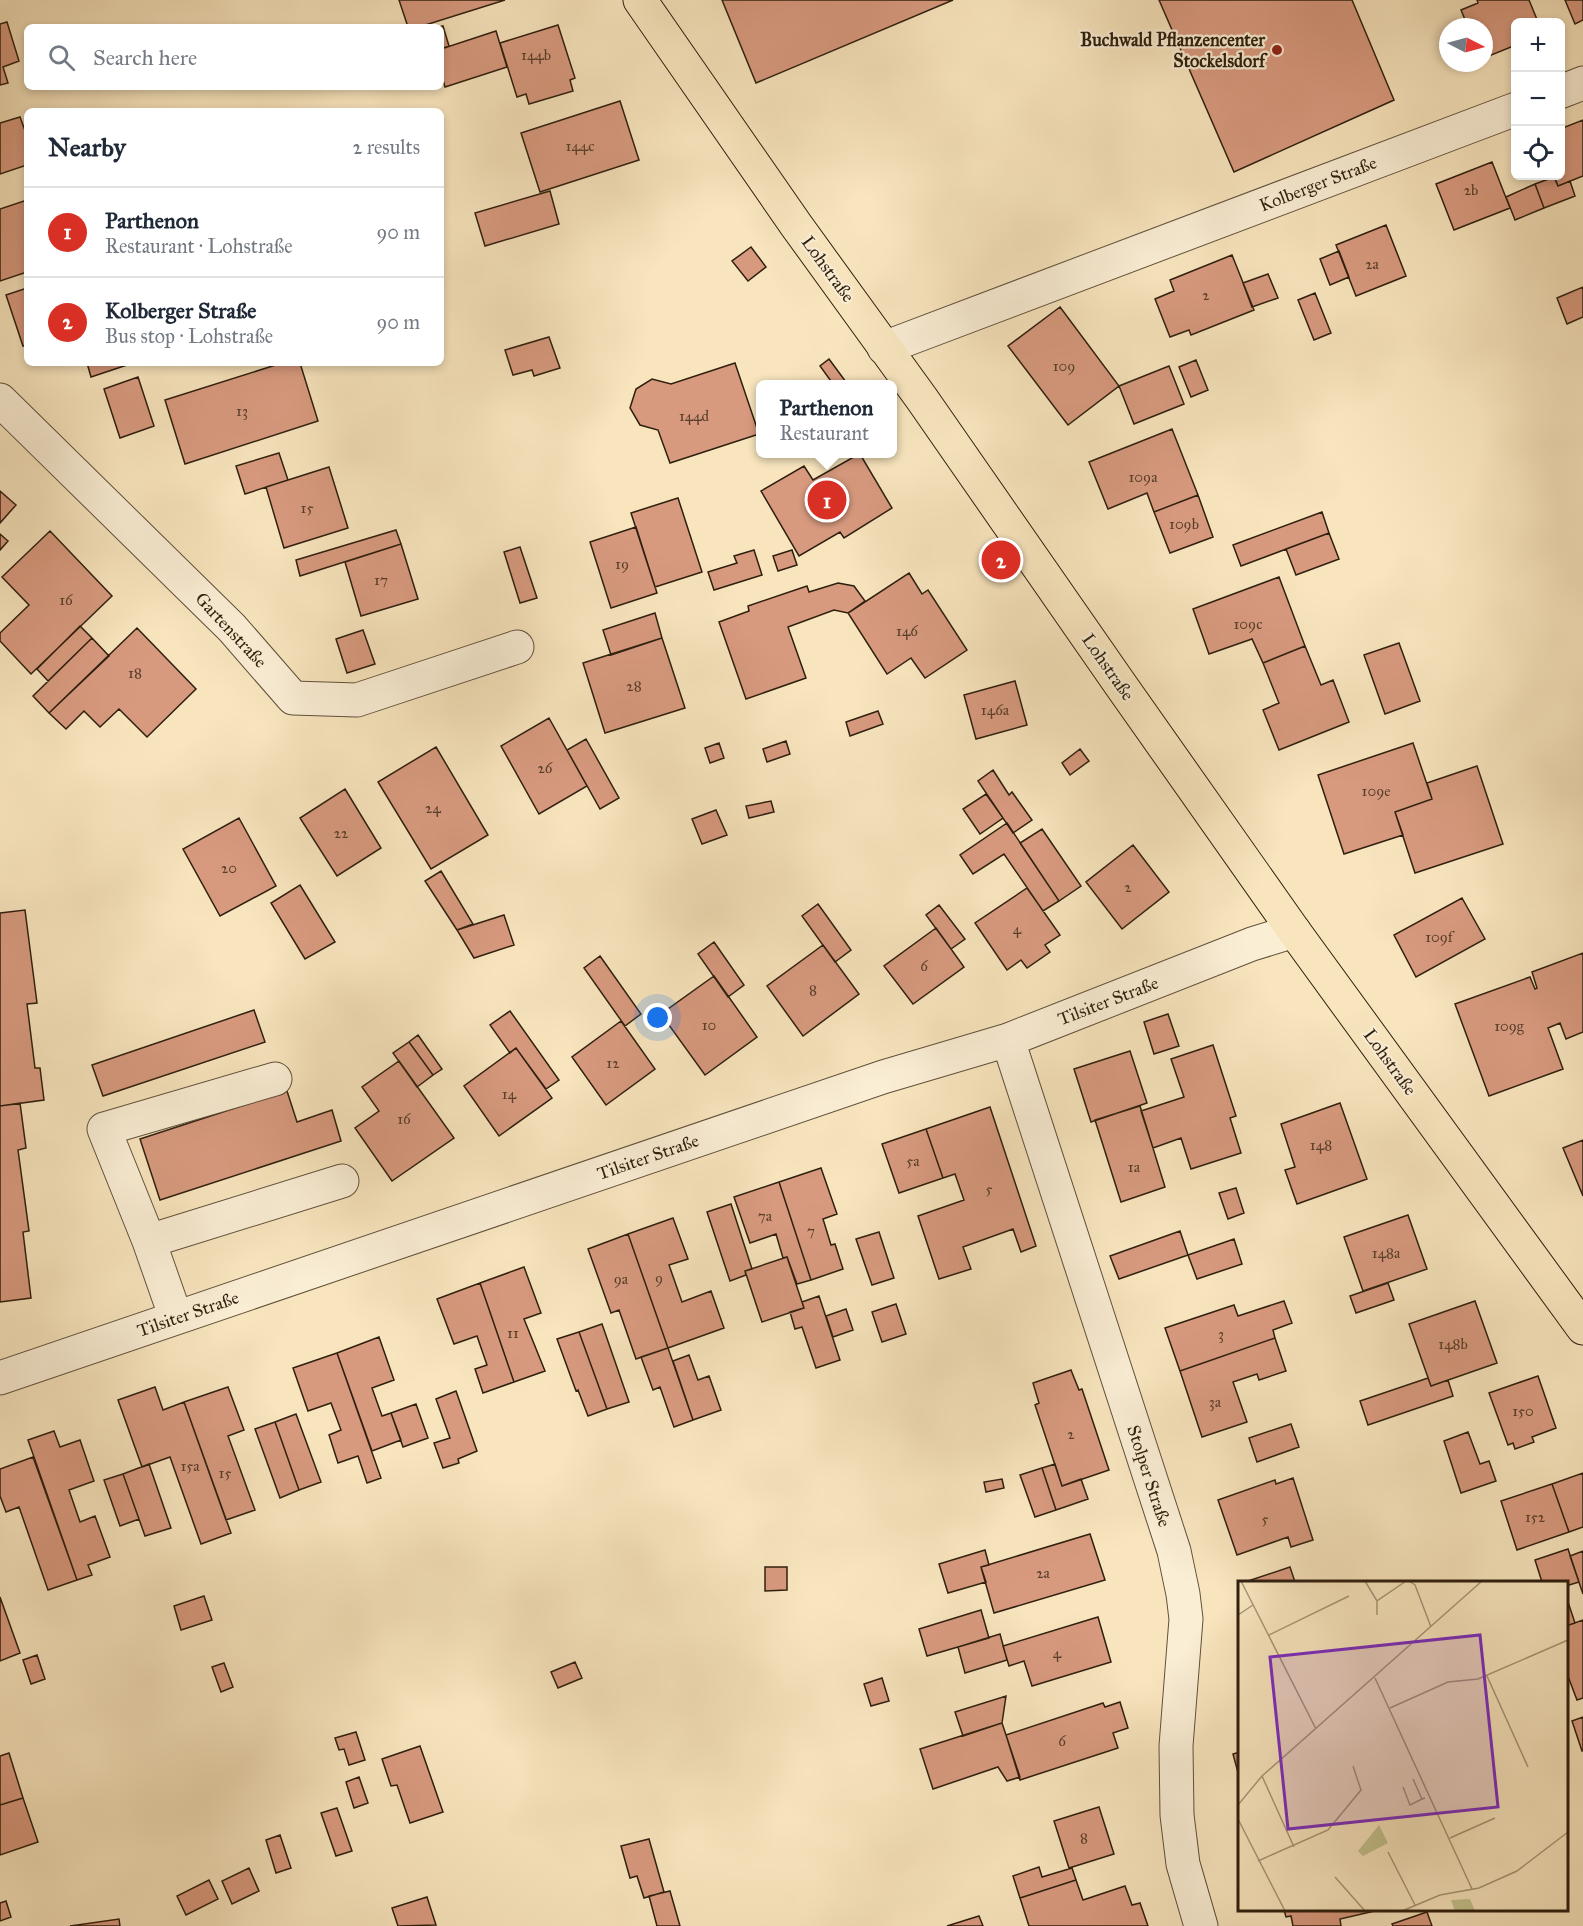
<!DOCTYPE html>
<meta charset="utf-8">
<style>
:root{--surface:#fff;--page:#f2f2f3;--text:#1f2937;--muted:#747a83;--line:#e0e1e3;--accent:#d93025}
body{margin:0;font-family:"IM FELL Great Primer",serif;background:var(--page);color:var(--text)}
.controls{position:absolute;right:18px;top:18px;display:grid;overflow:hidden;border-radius:9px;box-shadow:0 3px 9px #0003}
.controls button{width:54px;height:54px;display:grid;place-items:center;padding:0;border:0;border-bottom:2px solid var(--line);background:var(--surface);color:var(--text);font:30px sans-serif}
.compass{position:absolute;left:1439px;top:18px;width:54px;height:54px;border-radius:50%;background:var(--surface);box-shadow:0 3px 9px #0003;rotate:96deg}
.you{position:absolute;left:658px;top:1018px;width:21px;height:21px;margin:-15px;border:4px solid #fff;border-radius:50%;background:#1a73e8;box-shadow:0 0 0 9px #1a73e833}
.badge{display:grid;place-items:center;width:39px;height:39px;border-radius:50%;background:var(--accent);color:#fff;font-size:20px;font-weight:700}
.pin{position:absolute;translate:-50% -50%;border:3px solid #fff;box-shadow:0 2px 6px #0006}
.popup{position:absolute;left:756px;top:380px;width:141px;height:78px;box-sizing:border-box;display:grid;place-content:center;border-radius:9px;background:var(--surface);filter:drop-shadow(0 2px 4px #0005);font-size:20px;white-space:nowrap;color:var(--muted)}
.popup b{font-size:22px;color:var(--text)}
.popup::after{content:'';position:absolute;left:50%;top:100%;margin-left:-12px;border:12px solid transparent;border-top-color:var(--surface)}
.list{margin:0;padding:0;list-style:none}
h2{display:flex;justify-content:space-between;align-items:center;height:78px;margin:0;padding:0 24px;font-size:26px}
h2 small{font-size:20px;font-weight:400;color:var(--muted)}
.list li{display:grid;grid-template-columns:39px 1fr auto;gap:18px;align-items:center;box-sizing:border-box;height:90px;padding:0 24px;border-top:2px solid var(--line)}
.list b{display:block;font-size:22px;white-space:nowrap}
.list p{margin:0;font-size:20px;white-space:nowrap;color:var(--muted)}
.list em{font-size:20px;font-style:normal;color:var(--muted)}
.icon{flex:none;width:33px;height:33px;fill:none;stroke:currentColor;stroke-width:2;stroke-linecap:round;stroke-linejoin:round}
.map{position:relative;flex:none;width:1583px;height:1926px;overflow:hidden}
.search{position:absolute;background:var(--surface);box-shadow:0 3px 9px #0003;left:24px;top:24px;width:420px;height:66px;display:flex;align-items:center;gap:15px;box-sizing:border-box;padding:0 21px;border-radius:9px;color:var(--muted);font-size:22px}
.panel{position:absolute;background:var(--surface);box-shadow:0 3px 9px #0003;left:24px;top:108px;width:420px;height:258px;border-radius:9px}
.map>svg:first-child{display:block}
</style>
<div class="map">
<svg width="1583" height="1926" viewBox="0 0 1583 1926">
<rect width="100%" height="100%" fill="#f8e5be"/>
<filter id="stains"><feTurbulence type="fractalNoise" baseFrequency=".00333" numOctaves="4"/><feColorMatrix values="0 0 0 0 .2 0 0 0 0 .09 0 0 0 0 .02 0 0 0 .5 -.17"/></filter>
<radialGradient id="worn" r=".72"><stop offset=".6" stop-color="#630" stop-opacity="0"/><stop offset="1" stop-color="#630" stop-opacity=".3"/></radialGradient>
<path fill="#d89a7f" stroke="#2e1f0e" stroke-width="1.5" d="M399,0H505L419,27H408Z
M722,0H953L756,83Z
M1159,0H1352L1394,100L1234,172Z
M1477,0H1529L1538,22H1516V45L1484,58V27H1468L1461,10L1478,3Z
M1565,0H1583V20L1575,24Z
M7,22L19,61L3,67L8,83L0,85V24Z
M558,25L575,78L570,80L573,91L529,104L526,94L517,97L500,43Z
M443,26L449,46L441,49V27H439Z
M496,31L507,67L445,87L441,73V49Z
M620,101L639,160L540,192L521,133Z
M20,117L27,136V165L0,174V123Z
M1583,120V176L1558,186L1554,176H1560V129Z
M1492,162L1510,208L1454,230L1436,184Z
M1554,177L1558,186L1570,181L1575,196L1544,208L1535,184Z
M1535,184L1544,208L1515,220L1506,197Z
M550,191L559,224L485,246L475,213Z
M27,200V272L0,281V209Z
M1386,225L1406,276L1356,296L1336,245Z
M751,247L766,267L748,281L732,261Z
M1339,251L1349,277L1330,285L1320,259Z
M1232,255L1254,310L1191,335L1189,330L1170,337L1155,299L1174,291L1170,280Z
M1268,274L1278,298L1252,307L1243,283Z
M1583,287V317L1567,324L1557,298Z
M27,288V345L23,346L6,295Z
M1315,293L1331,333L1314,340L1298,300Z
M1060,307L1119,386L1068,425L1008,346Z
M549,337L560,368L534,376L532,370L513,375L505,350Z
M829,359L846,382L842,384H833L820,366Z
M1196,360L1208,390L1191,397L1179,367Z
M87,363H133L91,377Z
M282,363H300L318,421L185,464L165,400Z
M735,363L759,434L670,463L658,430L640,425L630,408L636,389L652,379L671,384Z
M1169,366L1184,404L1134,424L1119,386Z
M138,377L154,426L120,438L104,389Z
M1172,429L1198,495L1154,512L1147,493L1108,509L1089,462Z
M279,453L288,480L245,494L236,466Z
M859,454H860L892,508L844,538L840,532L799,556L761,491L804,466L813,480Z
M329,467L348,528L284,548L266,487Z
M0,491L16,505L0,523Z
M1198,495L1213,537L1170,553L1154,512Z
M678,498L702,572L655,587L631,513Z
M1322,512L1329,533L1241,566L1233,545Z
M636,527L657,593L611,608L590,542Z
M396,530L401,544L300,576L296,560Z
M50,531L112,596L31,674L0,641V633L29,605L2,577Z
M1329,533L1339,559L1296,575L1286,549Z
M0,534L8,541L0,550Z
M401,544L418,599L361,616L345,562Z
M520,547L537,598L520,603L504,552Z
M754,550L762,575L714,590L708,572L737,563L734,556Z
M792,550L797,565L778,571L773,556Z
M909,573L922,594L928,590L967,650L925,678L911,658L887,674L848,613Z
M1279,577L1305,646L1263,663L1252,639L1209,654L1193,609Z
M838,583L854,586L865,601L848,613L834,610L788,627L806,678L746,699L719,622L749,611L748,606L807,586L809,592Z
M655,613L662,638L611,655L603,630Z
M80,626L92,638L48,681L37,669Z
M137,628L196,689L147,737L119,709L100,727L84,711L66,729L49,713Z
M363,630L375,664L347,673L336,639Z
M92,638L109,656L49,713L33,696Z
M662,638L685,708L605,733L583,663Z
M1399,643L1420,701L1385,714L1364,655Z
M1305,646L1321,685L1333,680L1349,722L1279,750L1263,710L1279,703L1263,663Z
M1015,681L1027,725L976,739L964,695Z
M878,711L883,724L850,736L846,722Z
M549,718L587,786L539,814L501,746Z
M586,739L619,798L600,809L567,750Z
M786,741L790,754L767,762L763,749Z
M719,743L724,758L710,763L705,748Z
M1413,743L1432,799L1395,812L1403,835L1344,854L1318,775Z
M436,747L488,835L431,869L378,782Z
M1080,749L1089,761L1070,775L1062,763Z
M1477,766L1503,844L1415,873L1395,812L1432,799L1427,783Z
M993,770L1009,795L1012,792L1032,820L1013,833L978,781Z
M345,789L381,848L337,876L300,818Z
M986,794L1003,818L980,834L963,809Z
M771,801L774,812L749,818L746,806Z
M716,810L727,835L702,844L692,819Z
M239,818L276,886L220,916L183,849Z
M1007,823L1059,901L1043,911L1004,854L973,874L960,855Z
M1042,829L1081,886L1059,901L1020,843Z
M1133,845L1169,892L1122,929L1086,882Z
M441,871L473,924L457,930L425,881Z
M300,885L335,942L305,959L271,903Z
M1027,888L1060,935L1045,945L1050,952L1027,968L1021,960L1007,970L975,923Z
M1462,898L1485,939L1416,977L1394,935Z
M818,904L851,950L835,962L802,916Z
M939,905L965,939L951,949L926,915Z
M25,910L37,1003L27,1004L35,1068H40L44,1100L0,1106V913Z
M504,915L514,945L474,958L457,930Z
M936,928L964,967L913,1004L884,966Z
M714,942L744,985L728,997L698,954Z
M823,945L859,994L803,1036L767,986Z
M1583,953V1032L1566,1039L1560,1023L1548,1028L1563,1069L1489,1096L1455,1004L1530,977L1535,989L1537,988L1532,972Z
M600,956L641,1014L625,1026L584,968Z
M714,976L757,1037L705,1075L661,1014Z
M254,1010L265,1042L103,1096L92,1065Z
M510,1011L559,1080L546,1089L516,1048L510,1053L490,1025Z
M1168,1014L1179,1046L1154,1054L1144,1022Z
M621,1021L655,1069L606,1105L572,1057Z
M418,1035L442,1069L433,1075L409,1042Z
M409,1042L433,1075L417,1087L393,1053Z
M1213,1045L1236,1116L1230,1118L1241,1153L1191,1169L1181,1138L1153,1148L1141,1111L1184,1097L1171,1059Z
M516,1048L552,1098L499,1136L464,1086Z
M1130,1051L1147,1103L1091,1122L1074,1069Z
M399,1061L454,1138L392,1181L355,1128L379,1111L362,1087Z
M287,1091L297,1122L332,1110L341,1141L160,1200L140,1139Z
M20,1103L26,1148L18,1150L29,1231L23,1232L31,1298L0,1302V1106Z
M1340,1103L1367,1179L1297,1204L1285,1170L1295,1167L1281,1124Z
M1140,1106L1165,1187L1121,1202L1095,1120Z
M990,1107L1036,1246L1021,1252L1013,1229L963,1247L971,1269L939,1279L918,1216L964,1200L955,1174L943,1178L926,1129Z
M926,1129L943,1178L899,1193L882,1144Z
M1583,1140V1196L1563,1148Z
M821,1168L837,1214L823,1219L831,1245L835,1244L843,1269L811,1280L779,1182Z
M779,1182L811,1280L797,1284L787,1257L783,1258L776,1234L750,1243L734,1197Z
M1236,1188L1244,1213L1228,1219L1219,1193Z
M731,1204L752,1269L745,1271L746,1275L730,1281L707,1212Z
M1408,1215L1427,1269L1363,1291L1344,1237Z
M673,1218L688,1259L669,1265L682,1302L711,1291L724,1328L668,1348L628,1234Z
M1180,1231L1188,1255L1119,1279L1110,1256Z
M879,1232L894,1278L872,1285L856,1239Z
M628,1234L668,1348L636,1359L619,1310L611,1313L588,1249Z
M1234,1239L1242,1264L1197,1279L1188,1255Z
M787,1257L804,1308L762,1322L745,1271Z
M524,1267L541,1313L524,1319L545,1371L514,1382L480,1283Z
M480,1283L514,1382L483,1393L475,1369L487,1365L477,1336L454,1344L437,1299Z
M1388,1283L1394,1300L1356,1313L1350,1296Z
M819,1296L840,1360L816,1368L802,1327L795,1329L790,1312L804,1308L802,1302Z
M1284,1301L1292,1323L1273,1330L1275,1338L1180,1371L1165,1328L1234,1305L1238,1316Z
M1475,1301L1497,1363L1431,1386L1409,1324Z
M896,1304L906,1334L882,1342L872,1312Z
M846,1309L853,1330L833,1337L826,1316Z
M602,1324L629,1402L607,1409L579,1332Z
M579,1332L607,1409L588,1416L578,1390L576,1391L557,1339Z
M379,1337L394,1380L372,1388L382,1416L391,1413L401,1440L372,1451L337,1353Z
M1275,1338L1286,1371L1259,1380L1257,1374L1233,1382L1247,1422L1202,1437L1180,1371Z
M668,1348L693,1420L674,1427L660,1387L653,1390L641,1357Z
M337,1353L381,1478L367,1483L358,1456L338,1463L329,1435L341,1430L331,1403L308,1411L293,1368Z
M689,1355L698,1380L709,1376L721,1410L693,1420L673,1361Z
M1071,1370L1079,1390L1082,1389L1109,1470L1062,1486L1035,1405L1039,1403L1033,1383Z
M1538,1376L1556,1428L1532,1437L1534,1442L1515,1449L1513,1443L1508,1445L1489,1393Z
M1428,1378L1431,1386L1448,1380L1453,1396L1368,1425L1360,1401Z
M155,1387L163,1410L184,1402L231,1533L201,1544L170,1457L142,1467L118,1400Z
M228,1387L244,1430L228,1436L255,1510L226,1520L184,1402Z
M456,1391L477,1451L458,1459L459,1463L443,1468L434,1443L450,1438L436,1399Z
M416,1404L428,1438L403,1447L391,1413Z
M296,1414L321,1482L299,1490L275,1422Z
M275,1422L299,1490L280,1498L255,1429Z
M1291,1424L1299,1447L1257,1462L1249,1438Z
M54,1431L60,1447L80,1440L94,1481L69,1490L80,1522L95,1516L110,1557L88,1565L92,1575L77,1580L28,1440Z
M1468,1432L1480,1464L1489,1461L1496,1481L1461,1493L1444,1441Z
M33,1457L77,1580L48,1590L19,1507L6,1512L0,1496V1469Z
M149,1464L171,1528L145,1536L123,1474Z
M1055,1464L1062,1486L1081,1479L1088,1499L1056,1510L1042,1468Z
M1042,1468L1056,1510L1035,1517L1020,1475Z
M1583,1473V1527L1569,1532L1552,1484Z
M123,1474L139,1519L120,1526L104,1480Z
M1293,1478L1313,1540L1291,1547L1288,1537L1237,1555L1218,1500L1275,1480L1276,1484Z
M1002,1479L1004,1488L986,1492L984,1482Z
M1552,1484L1569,1532L1517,1550L1501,1501Z
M1090,1534L1105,1580L994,1613L981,1567Z
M1568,1549L1579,1582L1566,1586V1582H1542L1535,1560Z
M985,1550L989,1565L981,1567L986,1582L948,1593L939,1564Z
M1583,1551V1594L1570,1556Z
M765,1567H787V1590L765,1591Z
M1290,1567L1295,1582H1245Z
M204,1596L212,1620L181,1630L174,1606Z
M1566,1596L1575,1623L1566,1626Z
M0,1597L20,1653L0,1661Z
M981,1610L989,1638L927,1656L919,1629Z
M1098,1617L1111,1662L1032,1686L1024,1661L1009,1666L1003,1646Z
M1583,1620V1698L1577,1700L1566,1671V1626Z
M1000,1634L1007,1660L965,1673L958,1647Z
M37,1655L45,1679L31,1684L23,1660Z
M575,1662L582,1678L558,1688L551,1672Z
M224,1663L233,1687L221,1692L212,1667Z
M882,1678L889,1701L871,1706L864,1684Z
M1006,1696L1002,1723L963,1736L955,1712Z
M1120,1702L1128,1728L1113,1733L1118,1748L1020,1780L1006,1735L1103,1703L1105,1707Z
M1583,1717V1751H1582L1572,1721Z
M1002,1723L1020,1777L1007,1781L998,1767L933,1789L920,1749Z
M356,1732L365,1760L349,1765L344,1749L339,1750L335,1738Z
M420,1746L443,1812L410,1823L397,1785L391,1786L382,1759Z
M1240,1752V1780L1233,1754Z
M9,1753L23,1798L0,1805V1756Z
M359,1777L368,1803L354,1808L346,1782Z
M23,1798L38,1842L0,1855V1805Z
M1099,1807L1114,1854L1069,1868L1054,1821Z
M337,1808L352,1851L336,1856L321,1813Z
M280,1835L291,1868L276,1873L266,1840Z
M649,1839L664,1892L644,1898L637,1876L630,1878L621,1846Z
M1039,1867L1042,1877L1072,1868L1076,1880L1020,1898L1013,1876Z
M249,1868L259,1891L232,1904L222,1881Z
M209,1880L218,1899L186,1915L177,1896Z
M1076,1880L1083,1900L1125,1886L1132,1905L1140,1903L1148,1926H1029L1020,1898Z
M670,1891L680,1926H657L649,1896Z
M427,1897L436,1925L398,1926L392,1908Z
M6,1901L11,1917L0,1921V1903Z
M1284,1910H1379L1340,1919L1341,1926H1293L1291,1916L1286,1917Z
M1427,1912L1432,1926H1393L1392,1924Z
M979,1916L983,1926H947Z
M119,1919L120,1926H70Z"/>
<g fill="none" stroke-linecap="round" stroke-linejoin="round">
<defs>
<path id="minor" d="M1560,92L1583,83
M884,348L1516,109
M0,400L232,628L293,698L357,700L517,647
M1008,1040L1174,1551L1183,1594L1186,1619L1176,1746L1177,1815L1183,1864L1201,1926
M149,1241L104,1129L275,1079
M176,1318L149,1241L342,1181
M0,1378L883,1077L1008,1040L1252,944L1294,931"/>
<path id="major" d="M640,0L796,225L922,399L1120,684L1294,931L1583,1328"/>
</defs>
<use href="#minor" stroke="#60503a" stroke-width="35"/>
<use href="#major" stroke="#2e1f0e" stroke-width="35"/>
<use href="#minor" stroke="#faeed5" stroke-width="33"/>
<use href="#major" stroke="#f8e5be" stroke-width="33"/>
</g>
<circle fill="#8f2418" stroke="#faeed5" stroke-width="2" cx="1277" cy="50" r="6"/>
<g text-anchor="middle" stroke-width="4.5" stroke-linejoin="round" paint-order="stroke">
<g font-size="15" fill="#583e2a">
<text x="536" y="60">144b</text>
<text x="580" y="151">144c</text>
<text x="1471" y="195">2b</text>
<text x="1372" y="269">2a</text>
<text x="1206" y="300">2</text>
<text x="1064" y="371">109</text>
<text x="242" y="416">13</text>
<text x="694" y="421">144d</text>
<text x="1143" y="482">109a</text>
<text x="307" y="513">15</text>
<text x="1184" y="529">109b</text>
<text x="622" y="569">19</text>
<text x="381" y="585">17</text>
<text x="66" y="605">16</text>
<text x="1248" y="629">109c</text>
<text x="907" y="636">146</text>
<text x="135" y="678">18</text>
<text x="634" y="691">28</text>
<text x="995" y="715">146a</text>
<text x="545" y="773">26</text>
<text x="1376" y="796">109e</text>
<text x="433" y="813">24</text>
<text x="341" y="838">22</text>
<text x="229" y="873">20</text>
<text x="1128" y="892">2</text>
<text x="1017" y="934">4</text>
<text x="1439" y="942">109f</text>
<text x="924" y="971">6</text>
<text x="813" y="995">8</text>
<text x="709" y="1030">10</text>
<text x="1509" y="1031">109g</text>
<text x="613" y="1068">12</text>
<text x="509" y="1099">14</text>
<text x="404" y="1124">16</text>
<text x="1321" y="1150">148</text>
<text x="913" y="1166">5a</text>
<text x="1134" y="1172">1a</text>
<text x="989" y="1194">5</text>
<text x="765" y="1221">7a</text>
<text x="811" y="1236">7</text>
<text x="1386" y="1258">148a</text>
<text x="659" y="1283">9</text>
<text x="621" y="1284">9a</text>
<text x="513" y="1338">11</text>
<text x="1221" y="1339">3</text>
<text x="1453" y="1349">148b</text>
<text x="1215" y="1407">3a</text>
<text x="1523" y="1416">150</text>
<text x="1071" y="1439">2</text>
<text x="190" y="1471">15a</text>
<text x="225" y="1478">15</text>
<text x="1535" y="1522">152</text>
<text x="1265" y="1524">5</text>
<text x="1043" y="1578">2a</text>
<text x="1057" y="1658">4</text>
<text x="1062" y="1746">6</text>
<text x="1084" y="1843">8</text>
</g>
<g font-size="18" font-weight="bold" fill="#2e1f0e" stroke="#faeed5" text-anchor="end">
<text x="1265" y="46">Buchwald Pflanzencenter<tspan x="1265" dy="21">Stockelsdorf</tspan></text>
</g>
<g font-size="18" fill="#2e1f0e" stroke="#faeed5">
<text transform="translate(1318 184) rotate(-21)" y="6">Kolberger Straße</text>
<text transform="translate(828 269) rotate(54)" y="6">Lohstraße</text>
<text transform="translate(231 630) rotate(47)" y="6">Gartenstraße</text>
<text transform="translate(1108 667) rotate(55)" y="6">Lohstraße</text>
<text transform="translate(1108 1001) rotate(-21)" y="6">Tilsiter Straße</text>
<text transform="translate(1390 1062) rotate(54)" y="6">Lohstraße</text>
<text transform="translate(648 1157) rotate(-19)" y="6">Tilsiter Straße</text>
<text transform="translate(188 1314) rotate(-19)" y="6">Tilsiter Straße</text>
<text transform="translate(1149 1476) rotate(72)" y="6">Stolper Straße</text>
</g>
</g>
<g transform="translate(1238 1581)">
<rect width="330" height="330" fill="#f8e5be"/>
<path d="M141,244L150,262L125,275L120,270ZM232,318L237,330H217L213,319Z" fill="#c3c38e"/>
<path fill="none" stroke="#a79678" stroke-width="1.5" d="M3,0L78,148M127,0L139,20M171,0L177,4L193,46M0,34L15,24M139,34V20L168,0M31,54L111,15M249,95L290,186M137,97L234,308M152,127L210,101L240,98L330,59M24,195L56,266M175,198L184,218L187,217M165,206L172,224L184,218M0,224L24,195L244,0M0,238L47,330M212,257L257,237M150,271L177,324M20,280L90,249L123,209L115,185M97,296L127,330M164,330L202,314L241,307L279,290L330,251"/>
<path fill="#7b2cbf" fill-opacity="0.15" stroke="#7b2cbf" stroke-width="3" d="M242,54L260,226L50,248L32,76Z"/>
<rect width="330" height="330" fill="none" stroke="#2e1f0e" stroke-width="3"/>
</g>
<rect width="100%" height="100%" filter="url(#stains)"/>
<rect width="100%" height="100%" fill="url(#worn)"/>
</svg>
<div class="controls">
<button>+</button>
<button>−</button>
<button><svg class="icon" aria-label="locate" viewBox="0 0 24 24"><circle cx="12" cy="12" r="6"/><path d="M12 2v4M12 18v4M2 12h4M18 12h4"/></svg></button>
</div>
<svg class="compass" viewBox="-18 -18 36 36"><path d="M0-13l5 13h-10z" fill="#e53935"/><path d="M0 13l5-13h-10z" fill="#747a83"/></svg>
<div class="you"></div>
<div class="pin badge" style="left:827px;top:500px">1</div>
<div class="popup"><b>Parthenon</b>Restaurant</div>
<div class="pin badge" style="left:1001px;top:560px">2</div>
<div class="search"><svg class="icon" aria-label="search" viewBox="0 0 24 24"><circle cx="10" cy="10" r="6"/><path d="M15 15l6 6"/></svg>Search here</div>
<section class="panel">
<h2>Nearby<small>2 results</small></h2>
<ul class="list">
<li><span class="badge">1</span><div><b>Parthenon</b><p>Restaurant · Lohstraße</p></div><em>90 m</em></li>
<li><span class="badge">2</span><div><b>Kolberger Straße</b><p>Bus stop · Lohstraße</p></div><em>90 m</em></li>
</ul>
</section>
</div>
